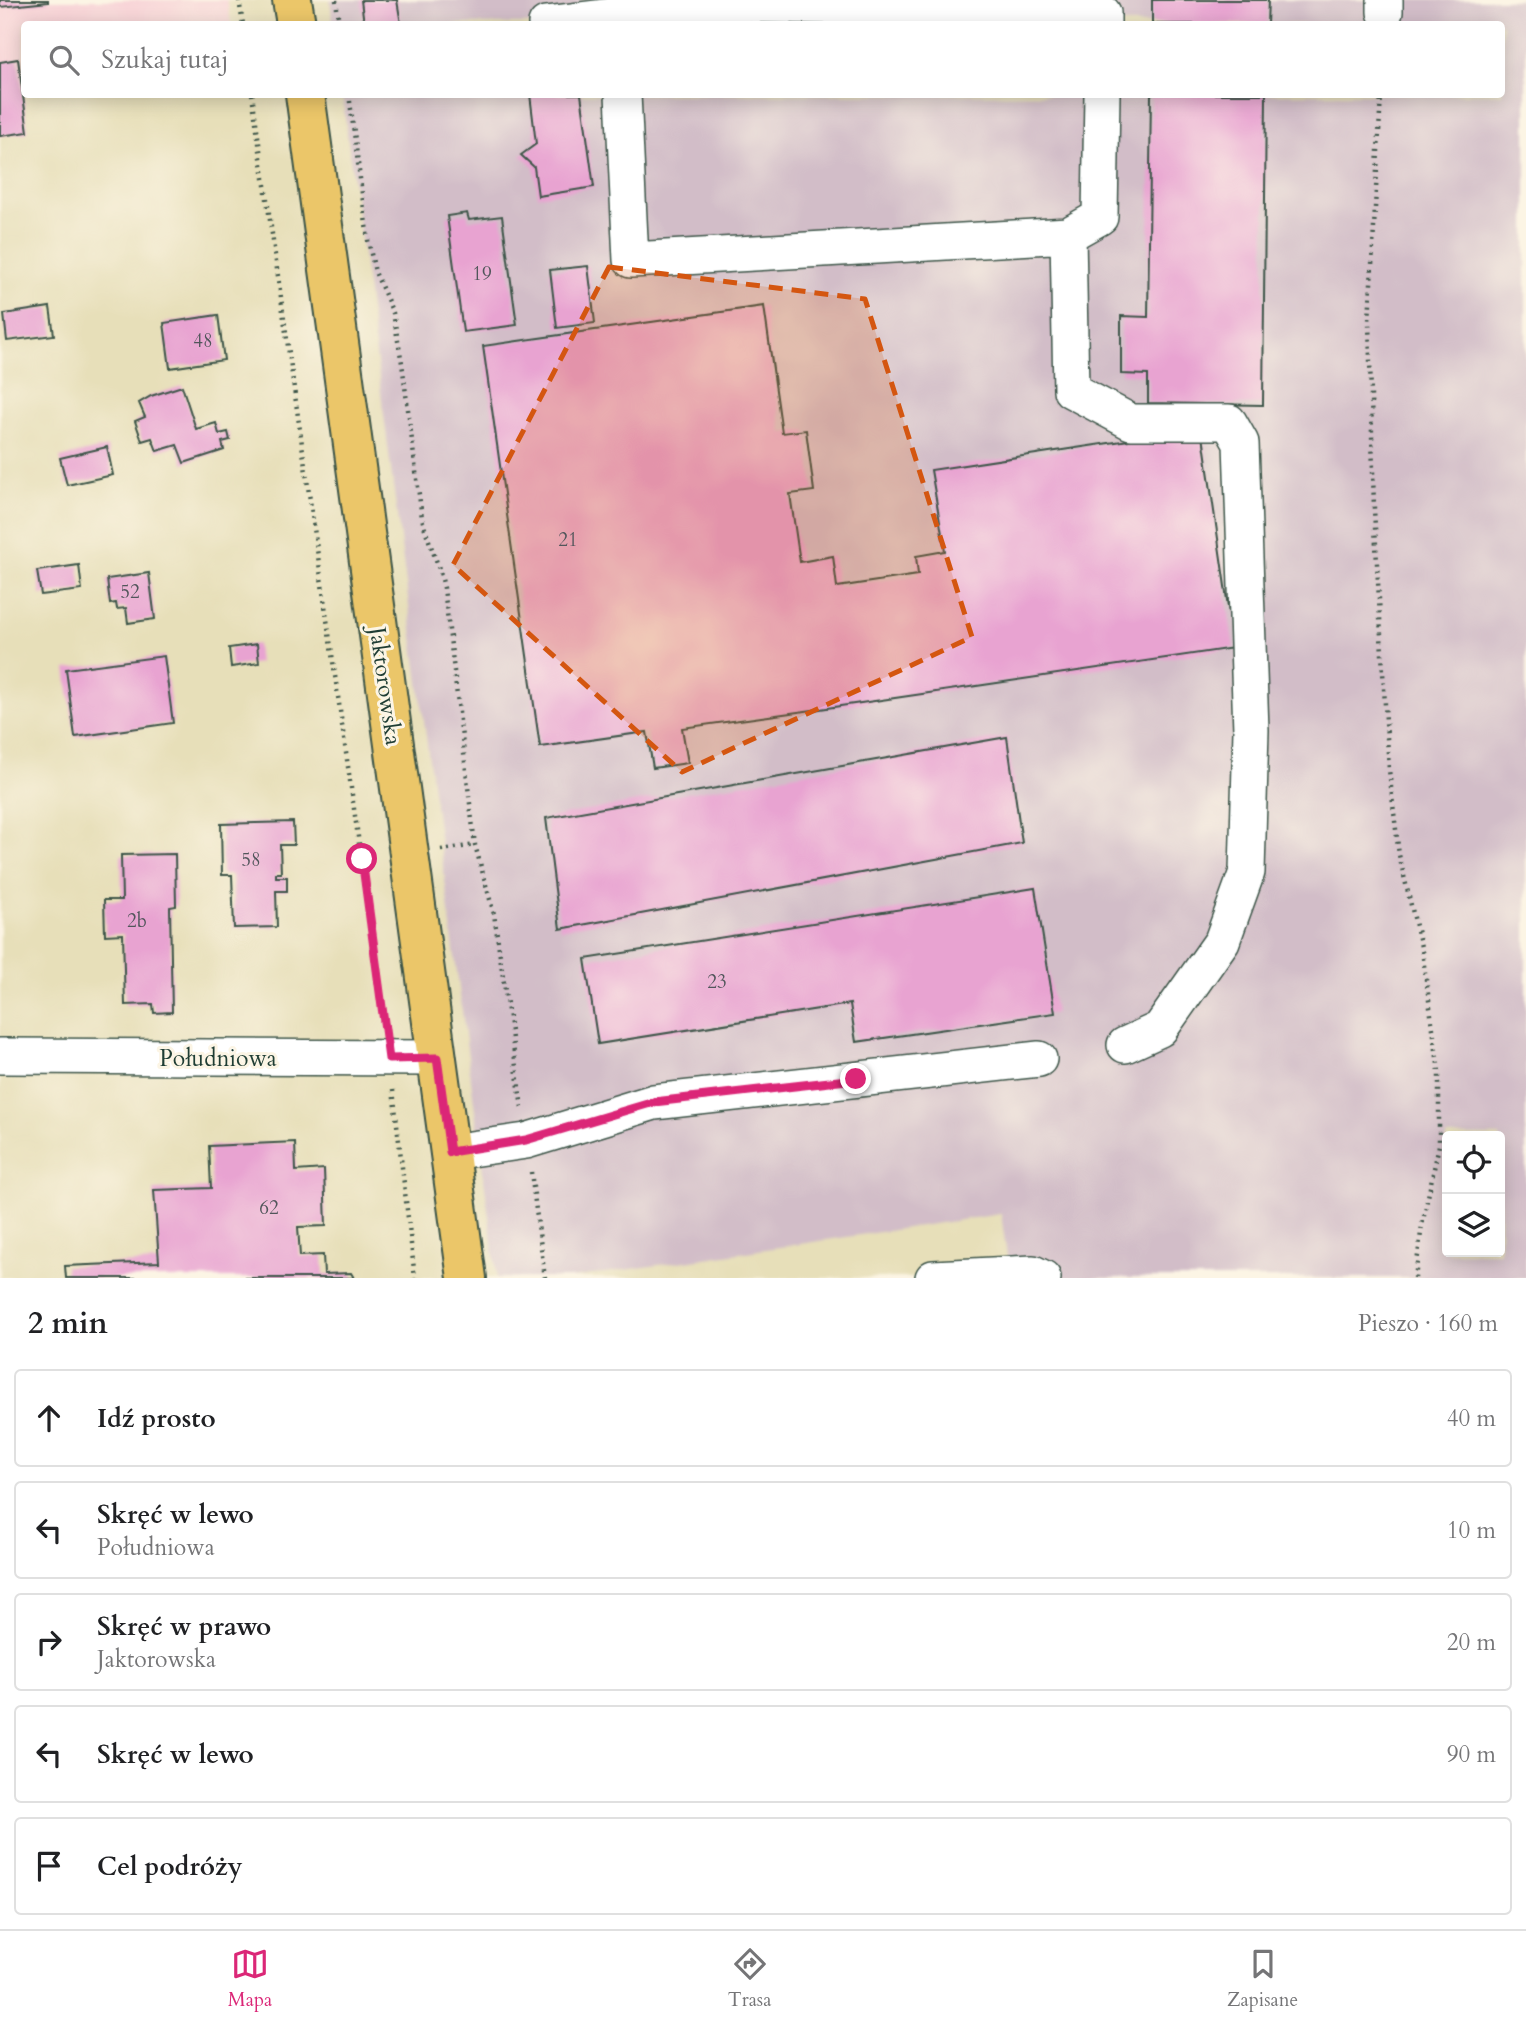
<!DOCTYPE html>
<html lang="pl">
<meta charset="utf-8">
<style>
:root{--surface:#fff;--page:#f6f6f6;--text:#202124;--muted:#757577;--line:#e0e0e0;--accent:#db2777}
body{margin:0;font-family:Cardo,serif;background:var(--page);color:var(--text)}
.controls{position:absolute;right:21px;bottom:21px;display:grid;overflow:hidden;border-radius:7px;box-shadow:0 4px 18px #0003}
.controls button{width:63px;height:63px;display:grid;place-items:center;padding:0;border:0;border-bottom:2px solid var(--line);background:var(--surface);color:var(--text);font:35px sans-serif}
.stop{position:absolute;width:21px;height:21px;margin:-16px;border:5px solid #db2777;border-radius:50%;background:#fff}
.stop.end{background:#db2777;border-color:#fff;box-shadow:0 2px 7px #0008}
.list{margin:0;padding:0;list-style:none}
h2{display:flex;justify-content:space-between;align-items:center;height:91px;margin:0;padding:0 28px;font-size:30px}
h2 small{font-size:23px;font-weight:400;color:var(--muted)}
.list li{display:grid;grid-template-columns:46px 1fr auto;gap:21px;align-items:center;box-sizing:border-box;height:98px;margin:0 14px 14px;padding:0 14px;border:2px solid var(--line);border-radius:7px}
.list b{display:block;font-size:26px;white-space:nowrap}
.list p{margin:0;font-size:23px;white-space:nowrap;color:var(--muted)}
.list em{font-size:23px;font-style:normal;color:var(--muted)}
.icon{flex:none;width:38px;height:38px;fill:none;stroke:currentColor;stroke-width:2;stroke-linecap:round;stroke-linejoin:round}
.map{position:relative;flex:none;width:1526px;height:1278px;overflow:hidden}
.search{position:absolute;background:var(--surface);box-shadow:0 4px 18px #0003;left:21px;right:21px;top:21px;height:77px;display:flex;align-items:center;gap:18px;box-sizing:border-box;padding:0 24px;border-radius:7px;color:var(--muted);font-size:26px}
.sheet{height:651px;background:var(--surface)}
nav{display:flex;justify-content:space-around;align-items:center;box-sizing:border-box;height:98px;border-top:2px solid var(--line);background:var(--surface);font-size:19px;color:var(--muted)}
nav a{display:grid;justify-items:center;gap:4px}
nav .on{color:var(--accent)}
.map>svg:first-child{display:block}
</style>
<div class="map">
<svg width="1526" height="1278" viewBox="0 0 1526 1278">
<rect width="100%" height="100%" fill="#fcf5e5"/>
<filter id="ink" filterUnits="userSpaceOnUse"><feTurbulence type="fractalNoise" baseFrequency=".0143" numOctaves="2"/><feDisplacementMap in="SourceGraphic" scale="14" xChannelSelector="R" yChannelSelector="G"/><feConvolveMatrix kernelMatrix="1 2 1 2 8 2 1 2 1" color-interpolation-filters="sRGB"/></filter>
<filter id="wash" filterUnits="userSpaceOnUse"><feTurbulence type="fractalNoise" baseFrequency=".00686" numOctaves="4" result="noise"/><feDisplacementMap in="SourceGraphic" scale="28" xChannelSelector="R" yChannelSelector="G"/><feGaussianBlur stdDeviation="1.57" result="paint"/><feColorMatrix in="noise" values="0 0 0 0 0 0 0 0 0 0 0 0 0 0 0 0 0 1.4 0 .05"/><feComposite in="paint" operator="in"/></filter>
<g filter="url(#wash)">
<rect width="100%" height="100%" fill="#e7dfb9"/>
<path fill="#f7cfd5" d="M0,0H227L231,24H24V88L22,89L18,60L0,62Z"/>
<path fill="#d2bdc8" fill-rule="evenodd" d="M330,0H1526V1278H1010L1001,1214L571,1278H497L342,95L1502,94V24H333ZM1447,1136H1500V1252H1447Z"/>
<g id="blocks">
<path fill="#e8a3d1" d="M0,0H48V2L0,7Z
M361,0H397L401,24H364Z
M1152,0H1268L1267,24H1152Z
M18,59L28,132L0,136V62Z
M530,94H581L594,187L538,196L534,167L521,155L536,144Z
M1151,94H1266L1263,405L1148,403V375L1121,374V316L1148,317Z
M467,213L469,220L502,216L517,325L463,332L447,216Z
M588,266L595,323L557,328L550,270Z
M764,306L782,433L806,430L814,491L790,494L800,562L833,556L837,587L918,575L916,556L945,551L931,470L1202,429L1234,648L820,709L682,728L688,763L653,768L647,732L540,747L483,346Z
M50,307L54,335L7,341L4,314Z
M218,315L224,360L170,368L164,323Z
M182,386L196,429L216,423L219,434L228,432L230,440L222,442L224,450L184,463L177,445L157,451L152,438L142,441L135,421L145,417L139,403L151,396Z
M107,447L113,475L67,485L60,458Z
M79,565L82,590L41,595L37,571Z
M149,573L155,619L128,623L126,608L117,609L116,603L110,604L107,579Z
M257,644L259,663L231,667L229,648Z
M164,656L173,723L75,737L66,669Z
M1007,737L1022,843L560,929L546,818Z
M293,822L294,845H280L281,873H276V877H287V891H276L277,927L234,928L232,875H222L221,824Z
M175,854L176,906L170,907L172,1012L154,1013L153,1004L125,1005L123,934L105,935L104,900H122L121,855Z
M1035,888L1055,1013L856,1042L850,1004L598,1044L585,959Z
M295,1142L296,1171L324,1169L326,1226L298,1227L300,1256L323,1255L324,1274L351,1273L354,1278H66L65,1266L159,1262L154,1190L211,1188L209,1146Z"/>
</g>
</g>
<g filter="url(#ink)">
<use href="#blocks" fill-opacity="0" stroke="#3d5548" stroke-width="2"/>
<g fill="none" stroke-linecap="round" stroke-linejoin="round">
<defs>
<path id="minor" d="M1385,12V0
M620,15L735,4L1103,13V24
M546,24L620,15V24
M623,94L631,260L1068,235L1100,217L1102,94
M1068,235L1071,390L1131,422H1229L1241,443L1251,730L1247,872L1222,941L1160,1029L1125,1045
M0,1056L437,1058
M450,1152L526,1141L654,1102L1039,1059
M933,1278L1033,1273L1043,1278"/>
<path id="major" d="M292,0L296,24
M305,94L467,1278"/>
</defs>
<use href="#minor" stroke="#3d5548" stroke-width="38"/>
<use href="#major" stroke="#3d5548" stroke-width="42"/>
<path stroke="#3d5548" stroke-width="4.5" stroke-dasharray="2 5" stroke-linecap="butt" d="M239,0L243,24
M336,0L339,24
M252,94L385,1026
M349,94L368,240L375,272L393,313L402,363L422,518C428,542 439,563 444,588L475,845L494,914L522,1108
M1381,94L1369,322L1374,509L1383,672L1389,770L1399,855L1422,951L1439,1071V1145L1422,1225L1415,1278
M441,850L475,845
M393,1090L415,1278
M531,1172L545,1278"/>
<use href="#minor" stroke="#fff" stroke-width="35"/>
<use href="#major" stroke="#ebc669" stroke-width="38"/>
</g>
</g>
<g fill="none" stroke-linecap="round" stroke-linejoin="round" filter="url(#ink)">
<path stroke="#db2777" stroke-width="9" d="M362,859L389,1059L437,1058L450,1152L526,1140L654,1102L856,1079"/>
</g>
<path fill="#d45610" fill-opacity="0.2" stroke="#d45610" stroke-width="5" stroke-dasharray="14 9" stroke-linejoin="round" d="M609,267L865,299L972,637L682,772L453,565Z"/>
<g text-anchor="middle" stroke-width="6" stroke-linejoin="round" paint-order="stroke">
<g font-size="19" fill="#51565b">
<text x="482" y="280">19</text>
<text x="203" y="347">48</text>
<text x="568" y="546">21</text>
<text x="130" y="598">52</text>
<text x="251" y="866">58</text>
<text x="137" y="927">2b</text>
<text x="717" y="988">23</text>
<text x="269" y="1214">62</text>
</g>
<g font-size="23" fill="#1f3d34" stroke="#fcf5e5">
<text transform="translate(386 686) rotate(82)" y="8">Jaktorowska</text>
<text x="218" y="1066">Południowa</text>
</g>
</g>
</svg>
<div class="controls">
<button><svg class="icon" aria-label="locate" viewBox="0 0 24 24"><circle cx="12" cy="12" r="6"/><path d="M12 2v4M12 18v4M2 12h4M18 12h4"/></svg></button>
<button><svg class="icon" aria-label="layers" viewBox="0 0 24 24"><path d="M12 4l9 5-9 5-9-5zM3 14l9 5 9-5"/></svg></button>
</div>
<div class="stop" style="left:362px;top:859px"></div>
<div class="stop end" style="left:856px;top:1079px"></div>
<div class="search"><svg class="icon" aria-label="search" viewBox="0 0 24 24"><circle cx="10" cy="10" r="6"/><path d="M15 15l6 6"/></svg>Szukaj tutaj</div>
</div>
<section class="sheet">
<h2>2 min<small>Pieszo · 160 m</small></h2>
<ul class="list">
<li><svg class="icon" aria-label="ahead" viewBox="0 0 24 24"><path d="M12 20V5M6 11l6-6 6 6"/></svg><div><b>Idź prosto</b></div><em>40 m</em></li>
<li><svg class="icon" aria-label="left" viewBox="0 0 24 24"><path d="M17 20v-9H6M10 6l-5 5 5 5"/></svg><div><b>Skręć w lewo</b><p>Południowa</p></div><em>10 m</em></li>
<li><svg class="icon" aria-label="right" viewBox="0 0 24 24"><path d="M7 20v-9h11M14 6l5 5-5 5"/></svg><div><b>Skręć w prawo</b><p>Jaktorowska</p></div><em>20 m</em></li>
<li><svg class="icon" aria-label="left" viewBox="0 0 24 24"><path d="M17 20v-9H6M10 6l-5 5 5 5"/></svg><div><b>Skręć w lewo</b></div><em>90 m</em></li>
<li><svg class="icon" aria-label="arrive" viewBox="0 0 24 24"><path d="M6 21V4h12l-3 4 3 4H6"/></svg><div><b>Cel podróży</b></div></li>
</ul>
</section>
<nav>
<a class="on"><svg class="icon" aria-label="map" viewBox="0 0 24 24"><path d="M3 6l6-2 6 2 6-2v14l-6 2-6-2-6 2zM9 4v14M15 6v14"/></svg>Mapa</a>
<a><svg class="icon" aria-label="directions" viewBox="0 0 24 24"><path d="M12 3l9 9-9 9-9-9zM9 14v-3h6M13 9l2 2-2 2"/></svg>Trasa</a>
<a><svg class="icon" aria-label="saved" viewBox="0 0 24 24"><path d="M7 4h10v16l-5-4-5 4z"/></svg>Zapisane</a>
</nav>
